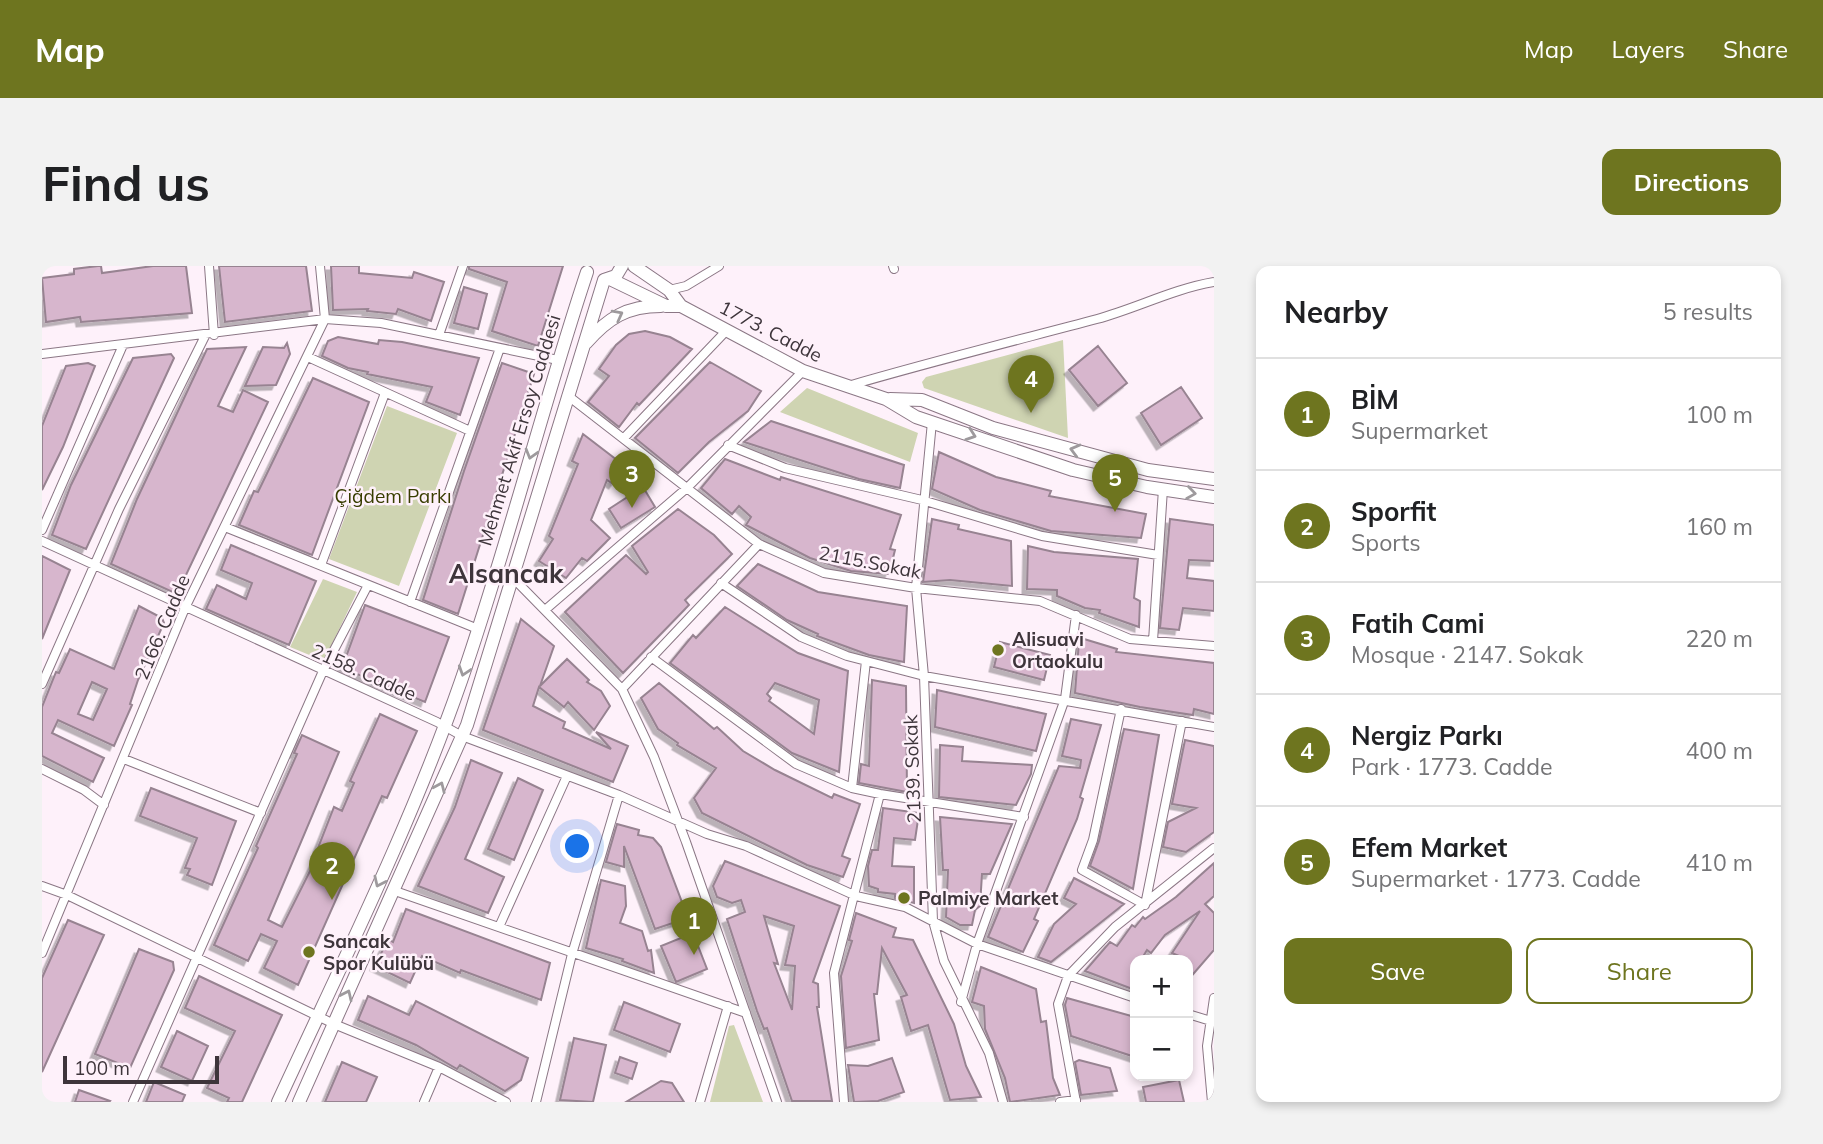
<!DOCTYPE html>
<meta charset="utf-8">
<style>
:root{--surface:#fff;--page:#f2f2f2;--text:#202124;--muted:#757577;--line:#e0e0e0;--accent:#6e751f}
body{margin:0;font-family:Mulish,sans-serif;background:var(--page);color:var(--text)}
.controls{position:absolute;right:21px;bottom:21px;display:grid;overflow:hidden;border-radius:14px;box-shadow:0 4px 10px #0003}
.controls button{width:63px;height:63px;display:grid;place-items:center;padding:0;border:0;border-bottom:2px solid var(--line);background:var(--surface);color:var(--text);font:35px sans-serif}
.scale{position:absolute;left:21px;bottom:18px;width:156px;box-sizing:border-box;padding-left:7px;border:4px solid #3e353b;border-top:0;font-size:19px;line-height:24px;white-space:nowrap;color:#3e353b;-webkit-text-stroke:5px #fef1fa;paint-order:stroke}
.you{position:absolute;left:536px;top:581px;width:24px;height:24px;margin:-18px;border:5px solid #fff;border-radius:50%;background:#1a73e8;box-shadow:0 0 0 10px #1a73e833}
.badge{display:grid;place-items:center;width:46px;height:46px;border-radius:50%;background:var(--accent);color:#fff;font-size:23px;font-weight:700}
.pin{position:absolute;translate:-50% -58px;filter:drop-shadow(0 2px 4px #0008)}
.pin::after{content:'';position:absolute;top:37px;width:24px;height:21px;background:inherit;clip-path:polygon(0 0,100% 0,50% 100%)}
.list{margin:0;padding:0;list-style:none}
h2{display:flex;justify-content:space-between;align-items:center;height:91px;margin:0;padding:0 28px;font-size:30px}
h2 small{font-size:23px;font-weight:400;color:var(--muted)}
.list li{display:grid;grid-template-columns:46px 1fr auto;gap:21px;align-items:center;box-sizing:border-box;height:112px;padding:0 28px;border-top:2px solid var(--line)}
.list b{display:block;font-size:26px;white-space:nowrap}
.list p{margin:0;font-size:23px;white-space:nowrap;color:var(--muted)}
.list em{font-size:23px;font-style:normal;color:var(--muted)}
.actions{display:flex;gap:14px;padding:21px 28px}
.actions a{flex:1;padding:16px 0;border:2px solid var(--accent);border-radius:14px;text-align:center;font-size:24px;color:var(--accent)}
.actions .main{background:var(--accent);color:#fff}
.map{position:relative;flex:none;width:1172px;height:836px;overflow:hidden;border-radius:14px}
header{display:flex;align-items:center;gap:42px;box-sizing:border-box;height:98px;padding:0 35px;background:var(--accent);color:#fff}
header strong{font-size:33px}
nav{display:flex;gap:38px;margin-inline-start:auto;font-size:24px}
.intro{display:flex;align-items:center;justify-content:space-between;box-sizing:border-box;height:168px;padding:0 42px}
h1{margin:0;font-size:49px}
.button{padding:18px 32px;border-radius:14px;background:var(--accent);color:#fff;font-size:24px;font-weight:700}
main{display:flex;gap:42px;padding:0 42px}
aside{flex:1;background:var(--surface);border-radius:14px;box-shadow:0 4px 10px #0003}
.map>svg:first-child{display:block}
</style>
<header>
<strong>Map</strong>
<nav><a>Map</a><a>Layers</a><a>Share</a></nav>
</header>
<div class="intro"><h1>Find us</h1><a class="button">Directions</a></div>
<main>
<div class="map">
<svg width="1172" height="836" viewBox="0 0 1172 836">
<defs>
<filter id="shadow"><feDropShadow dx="-4.5" dy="4.5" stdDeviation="0" flood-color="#0004"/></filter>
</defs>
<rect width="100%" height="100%" fill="#fef1fa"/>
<path fill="#cfd4b2" d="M1021,74L1026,172L882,122L880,116L884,111Z
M765,122L876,167L868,196L738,146Z
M345,140L415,167L357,320L287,293Z
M281,313L315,326L282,395L248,381Z
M692,759L721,836H668L687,760Z"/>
<path fill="#d7b6cd" stroke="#978391" stroke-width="2" fill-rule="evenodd" filter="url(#shadow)" d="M56,0H59L60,7L111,0H144L150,47L39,56L38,51L4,56L0,12L32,8V3Z
M177,0H264L270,45L183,56Z
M289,0H317V7L370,12L372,6L402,16L389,55L356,43L354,48L325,45L326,43L291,44Z
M427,0H521L496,80L450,65L465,16L427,3Z
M422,21L445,28L436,63L412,57Z
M603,65L628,71L650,83L597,139L595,137L577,161L546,136L567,110L557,103L574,79L587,68Z
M296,71L336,78L337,74L360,76L437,92L418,149L384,136L390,121L325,108L326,106L306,102L280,90L286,75Z
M245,77L248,88L234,119L203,120L221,81L242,82Z
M1056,80L1085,117L1056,140L1027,104Z
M204,81L176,140L191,146L201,124L226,136L135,328L69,298L95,233L165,83Z
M129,88L132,92L44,283L10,269L29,219L91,92Z
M668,96L719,125L706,145L667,176L636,207L593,172Z
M46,97L53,100L21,181L0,224V160L24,100Z
M460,97L492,108L416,348L381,334L422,205Z
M271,112L327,136L270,289L197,259L212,225L216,226Z
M1139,121L1160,152L1119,179L1099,147Z
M729,155L862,199L858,222L817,213L702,176Z
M541,168L584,201L571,218L565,214L549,254L568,272L545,295L540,292L524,312L497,295L511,273L507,270L536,198L530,195Z
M897,186L954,211L1009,225L1007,230L1104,248L1099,272L1009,265L938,244L890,223Z
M683,193L738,214L739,211L859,249L848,283L853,284L847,308L809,305L768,292L704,259L709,251L697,240L690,248L659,222Z
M601,221L613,241L579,262L567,243Z
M636,243L672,269L690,288L643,334L647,339L581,407L523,346L584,289L604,308L606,306L590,280Z
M890,253L917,259L916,263L969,275L970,320L908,314L881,316Z
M1128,253L1172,259V295L1147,294L1145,312L1172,315V345L1141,342L1137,364L1118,362Z
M189,279L274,315L247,379L164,343L175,319L204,333L210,317L179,304Z
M986,280L1012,286L1096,293L1092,332L1098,335L1097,361L1057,347L1058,344L1043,342L1015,330V324L985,323Z
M0,290L28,304L0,373Z
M716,298L776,326L865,340L862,396L827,389L775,370L776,368L745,354L695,320Z
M323,339L407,371L383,436L300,402Z
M97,340L120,352L122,357L96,414L88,438L90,439L72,480L16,454L10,467L62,492L51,516L0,490V441L14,406L17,407L28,383L72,403ZM50,416L65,423L51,454L36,448Z
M683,341L756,387L806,405L797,506L750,487L628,397L651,369L654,372ZM733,417L777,434L772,468L727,435L729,432L725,428Z
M479,353L512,380L498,420L525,393L547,414L545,416L559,425L568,440L552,464L526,436L522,441L497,421L491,440L523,456L521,462L569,483L554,466L586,480L571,516L441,464Z
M1042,373L1075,383L1074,386L1172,397V448L1152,443L1151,449L1098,441L1033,427L1037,375L1042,376Z
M958,376L1008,389L1002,414L952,401Z
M830,414L864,420L865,526L817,517L819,498L827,500Z
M617,417L672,463L675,461L701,485L733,504L790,532L792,528L818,538L800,590L808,593L801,611L765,599L660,547L652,532L674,502L635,479L636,477L616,463L599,432Z
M895,424L1004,448L994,485L893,461Z
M338,448L375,465L345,532L340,530L256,719L222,702L235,675L219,668L206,695L172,679L216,582L214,580L255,488L252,487L260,469L297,486L226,654L240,661L279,583L276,582L292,541L300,545L312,517L308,515Z
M1029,453L1059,459L1038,531L1041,533L1035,553L992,653L996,655L981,686L946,671L1017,500L1038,502L1039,494L1020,490Z
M1082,463L1117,469L1091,623L1048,600L1057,575Z
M1143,474L1172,480V566L1144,586L1121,581L1126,556L1154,542L1130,538Z
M898,479L921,481L920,495L990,499L989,508L974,539L897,531Z
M429,494L460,507L423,593L462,611L446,647L376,620L413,541Z
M476,512L501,524L472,594L446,583Z
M109,522L194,555L170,619L145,609L148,603L143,602L155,572L98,550Z
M841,542L877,547L873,574L852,572L850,600L872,601V637L853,632V628L836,626V623L827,620L826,600L830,584H836Z
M898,551L970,558L948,608H940L938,640L933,644L930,659H918L904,651L906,604H901Z
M575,558L597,564L596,569L611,572L619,581L646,652L613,663L582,580V601L564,596Z
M683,595L798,640L771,716L776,718L777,741H775L790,835H750L725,762L722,763L715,745L685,653L703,646L699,634L690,637L675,631L671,620ZM722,650L752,660L743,699L753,700L750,744L732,697L736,698Z
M1172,597V630L1163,638L1172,647V684L1146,714V694L1130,687L1158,645L1123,669L1109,687L1105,684L1099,694H1093V724L1043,705L1068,676L1075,680L1090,659L1093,661L1101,651L1103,653L1134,631Z
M1032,612L1082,638L1009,696L996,691L1012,658L1034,638L1022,632Z
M559,614L583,620L584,640L578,657L600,665L606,685L609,684L612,707L580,695L581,693L544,682Z
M364,643L508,697L499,734L419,704L418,707L380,690L368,717L333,700L346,673L351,676Z
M814,647L854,662L851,671L871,674L912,758L924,800L939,831L908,834L886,759L869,765L859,731L865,729L840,682L835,728H832L837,774L804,782L799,710L810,675L807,674Z
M26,654L62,669L0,806V712Z
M651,667L665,703L634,716L619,680Z
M97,683L131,696L132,704L88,802L53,788Z
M939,701L994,723L999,756L1004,755L1011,812L1018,829L968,836L963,812L943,763L942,740L930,736Z
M157,710L240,749L200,836H185L187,832L165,822L193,765L143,742Z
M326,730L367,749L374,735L486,792L479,814L463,825L418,799L415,803L374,779L316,754Z
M1025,732L1093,751V791L1029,770L1023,739Z
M582,736L638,758L628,786L572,764Z
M135,765L166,780L150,815L119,801Z
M532,772L564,779L551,836L518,834Z
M578,791L595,797L590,813L573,807Z
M850,792L862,826L836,835L812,836L806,799L826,800Z
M1037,794L1068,802L1075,825L1039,829L1033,796Z
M300,796L335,811L324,836H283Z
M1137,814L1142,836H1104L1101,821Z
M619,815L630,817L642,836H584Z
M112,816L143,829L140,836H104Z
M37,824L68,835L67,836H33Z"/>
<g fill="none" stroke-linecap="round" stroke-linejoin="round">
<defs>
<path id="street" d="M167,0L172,69
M851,0L852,3
M627,24L644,20L677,0
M397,69L421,0
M0,88L283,53L339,57L516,94
M266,91L428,165
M806,120C888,96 972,75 1055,53C1095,42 1131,23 1172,16
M525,129L717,278L782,307L874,322L998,335L1088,373L1172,380
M890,156L874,322L882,410L891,655L902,695L947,787L961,836
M582,172L685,64
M686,179L743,202L880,234L1000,270L1116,289
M183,261L436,363
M0,264L81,79
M0,275L395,456L420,470L577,529L665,568L704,580L814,630L863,641L935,678L1093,732
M279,299L343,127
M472,313L580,423L612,491L644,576L735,836
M679,317L759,371L805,390L882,410L1172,461
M368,336L458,82
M503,344L646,221L761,105
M1111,375L1121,223
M609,391L754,498L810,522L838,528L982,551
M0,418L77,243L163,70
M580,423L717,278
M1079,443L1051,574L1040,604L1103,639L1140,455
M82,493L219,547
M0,503L42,524L62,539
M810,522L824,395
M0,620L25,629L292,758L397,801L464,836
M353,625L704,747
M457,661L525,510
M0,687L143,342L283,53L278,0
M919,736L935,678L1023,433L1034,349
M1146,748L1172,756
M91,836L281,405L326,319
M382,836L397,801
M494,836L530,688L577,529
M658,836L686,740
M802,836L792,707L838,528
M1018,836L1034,834
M1034,836L1016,738L1026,710L1073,661L1172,582
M1170,836L1165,780L1172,732"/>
<path id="secondary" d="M592,0L627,24L639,40
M568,13L624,40H639L761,105L844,133L874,151L1031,204L1105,221L1172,231
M562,14L574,10L580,0
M544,77C566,52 585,40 619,40
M848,133L880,134L951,162L1106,204L1172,213
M236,836C300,697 369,559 419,415C466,280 500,141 545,6
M257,836L425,459L562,14"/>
</defs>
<use href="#street" stroke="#8b7785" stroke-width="10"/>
<use href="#secondary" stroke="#8b7785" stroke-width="14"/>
<use href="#street" stroke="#fff" stroke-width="8"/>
<use href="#secondary" stroke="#fff" stroke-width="12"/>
</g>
<defs><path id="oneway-chevron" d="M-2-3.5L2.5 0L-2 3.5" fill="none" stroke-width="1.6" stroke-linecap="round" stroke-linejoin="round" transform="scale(1.75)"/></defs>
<g stroke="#9e9a9d">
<use href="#oneway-chevron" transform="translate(576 49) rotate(-28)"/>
<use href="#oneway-chevron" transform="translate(929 169) rotate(19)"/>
<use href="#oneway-chevron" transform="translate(1033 184) rotate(-165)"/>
<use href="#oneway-chevron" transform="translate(489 188) rotate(106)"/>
<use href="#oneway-chevron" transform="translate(1149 227) rotate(8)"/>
<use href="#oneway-chevron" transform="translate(422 405) rotate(108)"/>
<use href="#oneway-chevron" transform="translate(398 521) rotate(-66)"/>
<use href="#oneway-chevron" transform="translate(337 616) rotate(115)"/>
<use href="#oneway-chevron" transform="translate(305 729) rotate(-65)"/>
</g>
<g fill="#6e751f" stroke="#fef1fa" stroke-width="2.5">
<circle cx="956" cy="384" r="7"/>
<circle cx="862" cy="632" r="7"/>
<circle cx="267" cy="686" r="7"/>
</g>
<g text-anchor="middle" stroke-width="5" stroke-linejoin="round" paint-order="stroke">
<g font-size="19" fill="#3e353b" stroke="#fef1fa">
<text transform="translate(729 65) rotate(27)" y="7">1773. Cadde</text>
<text transform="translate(477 164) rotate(-73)" y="7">Mehmet Akif Ersoy Caddesi</text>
<text transform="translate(828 296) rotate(11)" y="7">2115.Sokak</text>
<text transform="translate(120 361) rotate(-67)" y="7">2166. Cadde</text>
<text transform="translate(322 406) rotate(24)" y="7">2158. Cadde</text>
<text transform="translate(870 503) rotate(-92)" y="7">2139. Sokak</text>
</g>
<g font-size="19" fill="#383d00" stroke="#fef1fa">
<text x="351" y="237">Çiğdem Parkı</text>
</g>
<g font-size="19" font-weight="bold" fill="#3e353b" stroke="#fef1fa" text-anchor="start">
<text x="970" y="380">Alisuavi<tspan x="970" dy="22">Ortaokulu</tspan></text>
<text x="876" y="639">Palmiye Market</text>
<text x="281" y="682">Sancak<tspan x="281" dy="22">Spor Kulübü</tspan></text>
</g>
<g font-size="26" font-weight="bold" fill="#3e353b" stroke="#fef1fa">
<text x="464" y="317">Alsancak</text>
</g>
</g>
</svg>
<div class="controls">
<button>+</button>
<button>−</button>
</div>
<div class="scale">100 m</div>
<div class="you"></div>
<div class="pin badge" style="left:652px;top:689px">1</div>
<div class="pin badge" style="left:290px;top:634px">2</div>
<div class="pin badge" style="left:590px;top:242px">3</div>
<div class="pin badge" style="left:989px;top:147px">4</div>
<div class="pin badge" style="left:1073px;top:246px">5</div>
</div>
<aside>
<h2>Nearby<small>5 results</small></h2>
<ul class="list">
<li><span class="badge">1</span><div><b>BİM</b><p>Supermarket</p></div><em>100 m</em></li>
<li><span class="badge">2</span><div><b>Sporfit</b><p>Sports</p></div><em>160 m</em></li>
<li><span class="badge">3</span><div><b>Fatih Cami</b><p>Mosque · 2147. Sokak</p></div><em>220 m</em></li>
<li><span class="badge">4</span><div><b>Nergiz Parkı</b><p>Park · 1773. Cadde</p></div><em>400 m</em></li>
<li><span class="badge">5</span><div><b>Efem Market</b><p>Supermarket · 1773. Cadde</p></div><em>410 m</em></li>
</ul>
<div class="actions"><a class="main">Save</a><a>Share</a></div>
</aside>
</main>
